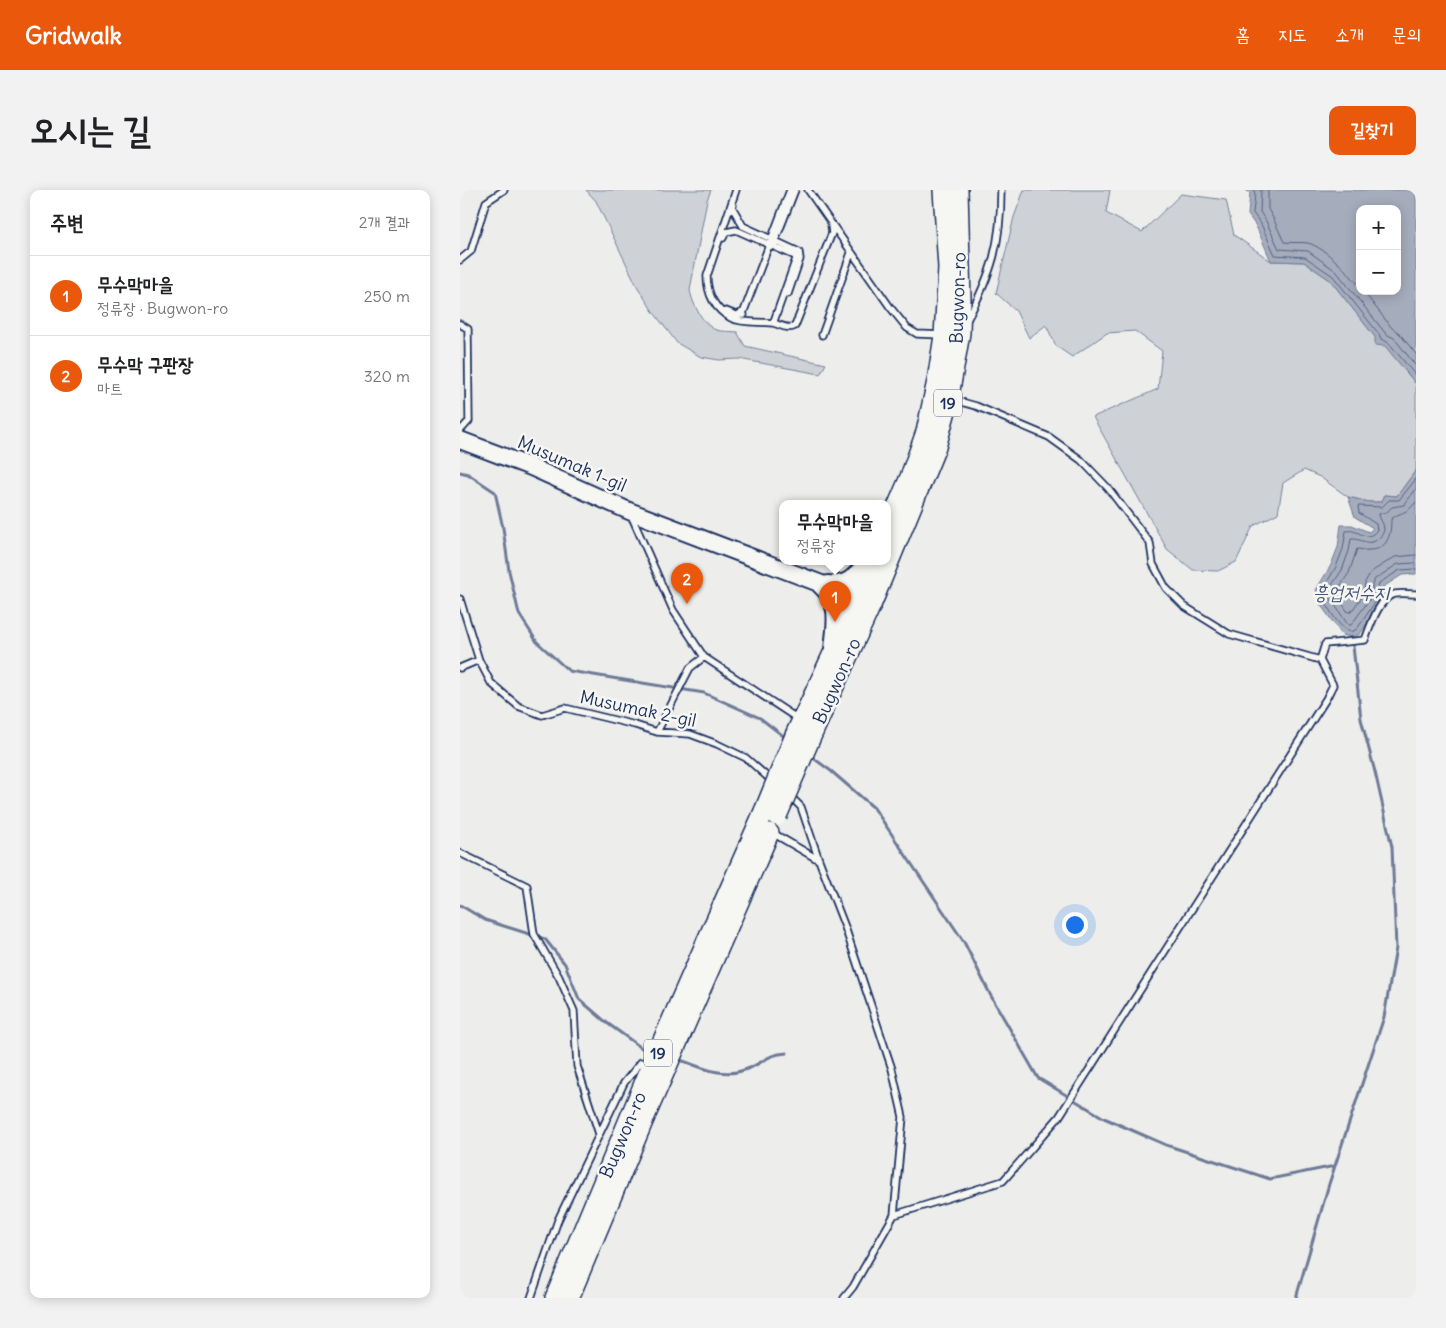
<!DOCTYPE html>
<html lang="ko">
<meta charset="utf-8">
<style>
:root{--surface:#fff;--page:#f2f2f2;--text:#202124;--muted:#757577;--line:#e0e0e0;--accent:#ea580c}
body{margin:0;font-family:Delius,"Poor Story",sans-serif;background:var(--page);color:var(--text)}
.controls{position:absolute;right:15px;top:15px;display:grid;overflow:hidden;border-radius:10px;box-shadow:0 2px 12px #0003}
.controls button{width:45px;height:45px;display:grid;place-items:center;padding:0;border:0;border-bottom:1px solid var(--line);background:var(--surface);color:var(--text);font:25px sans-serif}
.you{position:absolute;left:614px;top:734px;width:18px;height:18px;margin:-12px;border:4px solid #fff;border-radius:50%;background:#1a73e8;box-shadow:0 0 0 8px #1a73e833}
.badge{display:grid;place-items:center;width:32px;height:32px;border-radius:50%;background:var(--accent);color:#fff;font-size:16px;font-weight:700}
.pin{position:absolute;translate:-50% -41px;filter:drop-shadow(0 1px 2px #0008)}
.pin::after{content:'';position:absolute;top:26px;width:18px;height:15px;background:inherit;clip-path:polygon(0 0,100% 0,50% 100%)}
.popup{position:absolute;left:319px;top:310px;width:112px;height:65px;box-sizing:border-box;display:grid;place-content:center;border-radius:10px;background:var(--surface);filter:drop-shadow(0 1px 4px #0005);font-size:16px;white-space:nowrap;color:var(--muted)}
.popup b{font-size:19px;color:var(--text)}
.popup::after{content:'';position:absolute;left:50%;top:100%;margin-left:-10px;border:10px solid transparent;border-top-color:var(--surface)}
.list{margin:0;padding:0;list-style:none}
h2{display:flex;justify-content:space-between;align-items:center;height:65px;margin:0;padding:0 20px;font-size:21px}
h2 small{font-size:16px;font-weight:400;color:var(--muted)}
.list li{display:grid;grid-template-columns:32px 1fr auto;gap:15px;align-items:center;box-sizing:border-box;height:80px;padding:0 20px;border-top:1px solid var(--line)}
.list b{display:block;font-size:19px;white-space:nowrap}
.list p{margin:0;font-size:16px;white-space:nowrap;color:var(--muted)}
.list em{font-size:16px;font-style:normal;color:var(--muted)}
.map{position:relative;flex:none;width:956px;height:1108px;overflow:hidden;border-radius:10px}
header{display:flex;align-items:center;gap:30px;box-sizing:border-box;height:70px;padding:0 25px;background:var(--accent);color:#fff}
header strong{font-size:24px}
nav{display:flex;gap:28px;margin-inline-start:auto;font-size:18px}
.intro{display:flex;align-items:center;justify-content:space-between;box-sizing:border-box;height:120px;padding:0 30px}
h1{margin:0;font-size:35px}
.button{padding:12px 22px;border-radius:10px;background:var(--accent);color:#fff;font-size:18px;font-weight:700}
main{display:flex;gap:30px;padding:0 30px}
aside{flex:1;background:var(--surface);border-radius:10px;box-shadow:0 2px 12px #0003}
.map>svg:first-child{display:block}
</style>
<header>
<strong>Gridwalk</strong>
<nav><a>홈</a><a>지도</a><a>소개</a><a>문의</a></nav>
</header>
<div class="intro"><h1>오시는 길</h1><a class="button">길찾기</a></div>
<main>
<aside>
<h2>주변<small>2개 결과</small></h2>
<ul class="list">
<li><span class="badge">1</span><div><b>무수막마을</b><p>정류장 · Bugwon-ro</p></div><em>250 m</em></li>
<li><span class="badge">2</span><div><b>무수막 구판장</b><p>마트</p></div><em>320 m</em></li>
</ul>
</aside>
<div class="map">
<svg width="956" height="1108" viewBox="0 0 956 1108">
<rect width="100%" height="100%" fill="#edeeec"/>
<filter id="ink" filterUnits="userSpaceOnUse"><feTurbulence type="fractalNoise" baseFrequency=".02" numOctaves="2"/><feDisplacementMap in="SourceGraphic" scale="10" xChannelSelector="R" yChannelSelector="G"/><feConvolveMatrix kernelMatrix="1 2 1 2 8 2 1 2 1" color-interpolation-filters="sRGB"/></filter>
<g filter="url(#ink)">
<path fill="#ced2d7" stroke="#74809a" d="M126,0H251L247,10L230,100C232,113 243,135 256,140C262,142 271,141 277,142L285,156L366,174L360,184L279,169L259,170L241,167L217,153L192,120L177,96L136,11Z
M564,0H650L646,23L682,42L721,4L766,10L774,45L811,71L844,72L870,90L915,147L925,155L956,194V280L937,306L924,305L922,312H909L888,307L860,287L844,280L823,293L818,323L793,336L776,372L758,381L733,380L707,359L633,227L698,199L702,161L675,141L647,143L612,167L596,156L586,135L569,148L556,121L536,103L554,27Z"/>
<path fill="#a5acbc" stroke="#6e7a96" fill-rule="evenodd" d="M786,0H956V194L925,156L915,155V147L870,90L844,72L811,71L796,36L788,25L790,3ZM900,19H937V101H900Z
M956,280V384L942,385L923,397L924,408L900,444L892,447L882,445L860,414L856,400L871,375L878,357L881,335H892L909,342L913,338L895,327L888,307L909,312H921L924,305L937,306Z"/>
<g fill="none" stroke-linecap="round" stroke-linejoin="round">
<path stroke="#526184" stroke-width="1" d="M794,0L795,4L793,23L801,34L815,65L845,67L873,86L919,144L921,149L929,153L956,186
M801,0L800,22L806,31L819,59L848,61L876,81L926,144L934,148L956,176
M808,0V19L813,28L824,52C832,53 840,52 848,53C866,58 889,83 900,97
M903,101L932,138L939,143L956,164
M956,289L939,310H929L922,317L898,316L899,323L916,334L917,340C906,354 899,338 886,341L883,359L876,377L861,402C865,413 879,440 891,442L897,439L918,408V397L919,393L940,380L956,379
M956,299L944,315L932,317L927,322L919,324C919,329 924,333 924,339C924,343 921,346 918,349C908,357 901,348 891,349L889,361L882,380L868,401L871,409L888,435H891L912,406V395L915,389L938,374L956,373
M956,312C946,325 941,321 931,329C931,343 929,360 909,360C905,361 901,359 897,359L889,383L876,402L877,406L888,422H891L904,404L905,392L911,382L935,367L956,365"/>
<path stroke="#6e7a96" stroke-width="3" d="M0,282L8,284L35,302L43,338L49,381L59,424L77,452L109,481L244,503L300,528L326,548
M349,565L371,581L414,618L504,752L531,806L578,888L644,928L706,955L810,989L875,976
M0,715L25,730L85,749L105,774L119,809L147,833L183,859
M218,869C240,877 263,889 287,879C304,873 306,864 327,863
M836,1108L869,994L924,827L936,758L932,657L915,582L901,529L892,447"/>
<defs>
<path id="lane" d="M276,0L247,86C247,104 255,120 271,128C283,134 300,131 313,133C321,135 328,140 335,136L372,43L371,35
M348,0L430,117L447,138L457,144L482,145
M273,15L272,17L283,36L339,62L340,69L328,104
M263,48L266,42L276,40L335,66L336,69L314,131
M314,54L335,0
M0,70L11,61L26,12L44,0
M266,121L276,125H284
M279,124L284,121L330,0
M507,130C532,83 541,54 541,0
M0,134L8,139L9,231L0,241
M362,145L391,63
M491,209L516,216L589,247L621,270L648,298L690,353L693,374L706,398L724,416L769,444L860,470
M171,325L213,420L244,467L338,529
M0,409L19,470L31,493L58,516L82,525L105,518L175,535L197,542L230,544L257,554L286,568L313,592
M0,478L19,470
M197,542L230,478L244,467
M330,606L341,617L359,670L385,737L432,879L443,927L434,1025L393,1097L384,1108
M311,642L359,670
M0,663L67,696L74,744L99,787L114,821L117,876L139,944
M434,1025L543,991L599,927L866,509L873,495L860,470L865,454L905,450C910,437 919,407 935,404C942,403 949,404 956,404
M71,1108L98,1030L164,893L181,872L190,876"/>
<path id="secondary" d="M0,250L71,277L169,321L409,412
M368,394C389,396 395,386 408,371
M360,395C382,414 375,434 373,460"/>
<path id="primary" d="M428,338L450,287L466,242L477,191L484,146L488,78L483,0
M336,543L390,427L413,371
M350,549L412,413L476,257L487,217L500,143L501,110L498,0
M95,1108L188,884L305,619
M109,1108L184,929L309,643"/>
</defs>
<use href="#lane" stroke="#1b2f5e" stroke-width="9"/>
<use href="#secondary" stroke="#1b2f5e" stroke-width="20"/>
<use href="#primary" stroke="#1b2f5e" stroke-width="22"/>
<use href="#lane" stroke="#f6f6f2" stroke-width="5.5"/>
<use href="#secondary" stroke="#f6f6f2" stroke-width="16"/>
<use href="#primary" stroke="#f6f6f2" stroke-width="19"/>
<defs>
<path id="primary-bridge" d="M305,619L336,543
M317,626L350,549"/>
</defs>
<use href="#primary-bridge" stroke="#1b2f5e" stroke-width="22" stroke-linecap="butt"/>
<use href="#primary-bridge" stroke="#f6f6f2" stroke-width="19"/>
</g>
</g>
<g text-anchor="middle" stroke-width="5" stroke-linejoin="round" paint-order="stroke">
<g fill="#f6f6f2" stroke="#5d6b8a" stroke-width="1">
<rect x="474" y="199.5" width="28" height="27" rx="4"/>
<rect x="184" y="849.5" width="28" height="27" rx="4"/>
</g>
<g font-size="16" font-weight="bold" fill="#1b2f5e">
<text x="488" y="219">19</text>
<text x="198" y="869">19</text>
</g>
<g font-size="18" fill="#1b2f5e" stroke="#f6f6f2">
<text transform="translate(498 108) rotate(-88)" y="6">Bugwon-ro</text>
<text transform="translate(112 274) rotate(23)" y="6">Musumak 1-gil</text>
<text transform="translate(377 491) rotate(-66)" y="6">Bugwon-ro</text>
<text transform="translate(178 519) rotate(12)" y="6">Musumak 2-gil</text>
<text transform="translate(163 945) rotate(-67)" y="6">Bugwon-ro</text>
</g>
<g font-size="19" font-style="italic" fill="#44547a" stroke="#f6f6f2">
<text x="891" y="409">흥업저수지</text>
</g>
</g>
</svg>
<div class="controls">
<button>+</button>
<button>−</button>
</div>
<div class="you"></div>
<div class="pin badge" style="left:375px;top:432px">1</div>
<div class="popup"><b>무수막마을</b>정류장</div>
<div class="pin badge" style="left:227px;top:414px">2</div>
</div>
</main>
